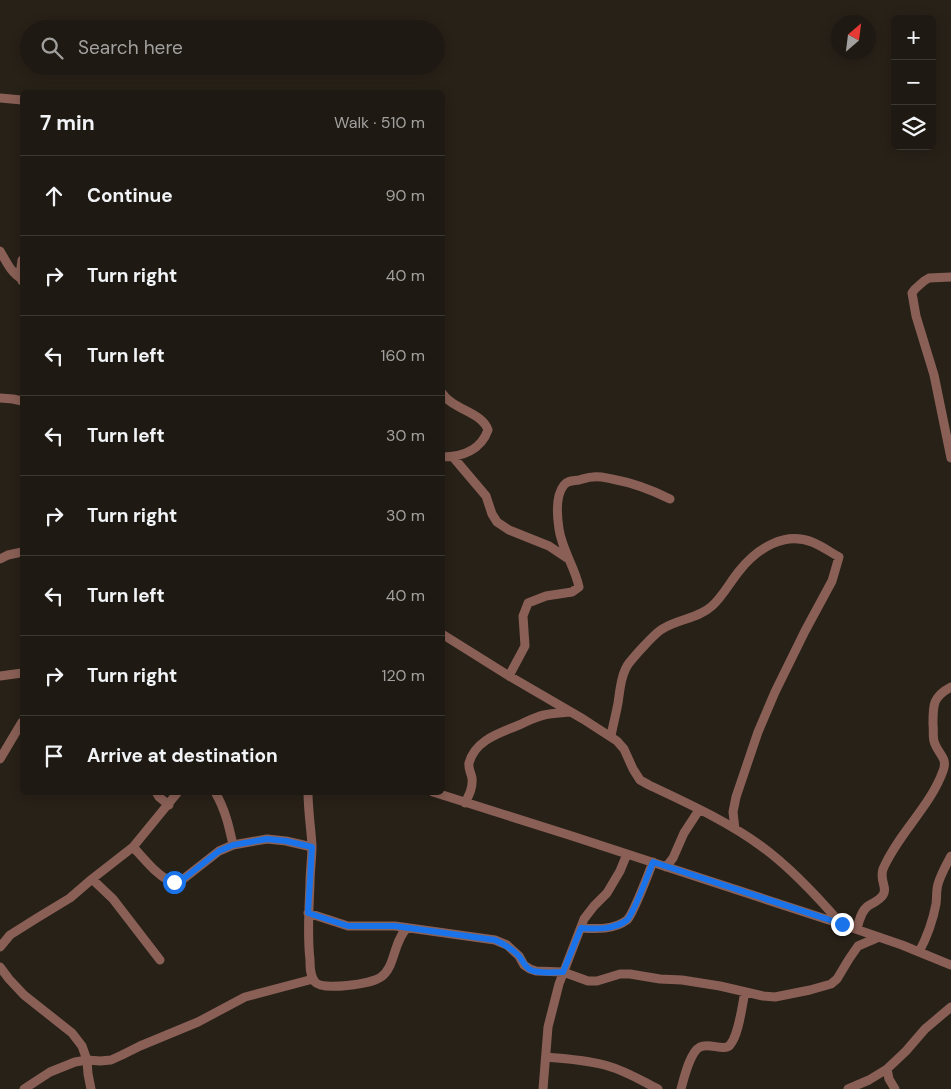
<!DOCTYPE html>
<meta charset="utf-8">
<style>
:root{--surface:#1e1912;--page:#2b2620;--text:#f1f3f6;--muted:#a1a09f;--line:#3c3832}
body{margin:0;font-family:"DM Sans",sans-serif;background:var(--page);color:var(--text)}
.controls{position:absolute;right:15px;top:15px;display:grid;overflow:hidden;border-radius:8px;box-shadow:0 2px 12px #0003}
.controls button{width:45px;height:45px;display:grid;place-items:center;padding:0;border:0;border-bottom:1px solid var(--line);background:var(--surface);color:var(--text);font:25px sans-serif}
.compass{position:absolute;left:831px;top:15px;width:45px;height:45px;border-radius:50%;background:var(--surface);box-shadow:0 2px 12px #0003;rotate:28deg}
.stop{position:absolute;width:15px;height:15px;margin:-11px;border:4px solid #1a73e8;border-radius:50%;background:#fff}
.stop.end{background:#1a73e8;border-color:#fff;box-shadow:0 1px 5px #0008}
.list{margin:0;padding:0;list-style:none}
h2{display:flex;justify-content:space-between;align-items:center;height:65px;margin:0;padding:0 20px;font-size:21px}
h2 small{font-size:16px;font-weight:400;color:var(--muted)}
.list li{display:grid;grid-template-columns:32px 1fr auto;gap:15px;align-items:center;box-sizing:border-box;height:80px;padding:0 20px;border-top:1px solid var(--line)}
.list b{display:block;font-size:19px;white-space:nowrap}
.list em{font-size:16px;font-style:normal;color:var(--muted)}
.icon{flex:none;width:28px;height:28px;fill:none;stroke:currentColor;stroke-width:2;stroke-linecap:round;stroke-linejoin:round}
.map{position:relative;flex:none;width:951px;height:1089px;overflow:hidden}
.search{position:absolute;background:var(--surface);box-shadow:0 2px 12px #0003;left:20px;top:20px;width:425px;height:55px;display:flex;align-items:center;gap:12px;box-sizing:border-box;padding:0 18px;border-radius:28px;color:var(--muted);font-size:19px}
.panel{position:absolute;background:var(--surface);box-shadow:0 2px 12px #0003;left:20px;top:90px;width:425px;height:705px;border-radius:8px}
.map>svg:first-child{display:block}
</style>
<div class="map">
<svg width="951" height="1089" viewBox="0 0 951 1089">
<rect width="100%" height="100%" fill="#282118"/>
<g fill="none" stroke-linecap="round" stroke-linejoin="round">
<path stroke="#8a6056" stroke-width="9" d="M0,98L22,100
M0,251C6,261 11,273 22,279
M22,260L20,275L22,281
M951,277L929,278L924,281L915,289L912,293L916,316L934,375L951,458
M442,393C453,410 482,412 488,430C481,450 462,457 442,457
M0,398L13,399L22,401
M453,457L486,496L492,514L497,522L509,530L549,546L567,558
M0,559L8,555L22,552
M442,634L509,676L583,719L617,741L624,749L633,769L640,780L649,785C687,803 727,821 761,846C791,868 817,896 841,924
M0,676L22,673
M509,676L525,646L523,616L528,603L546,596L572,592L579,587C575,567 562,550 559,529C557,516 555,496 564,485C568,480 573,481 579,480C584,479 588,477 593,477C600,476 606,478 612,479C634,483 650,489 670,499
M611,736C613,725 616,714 618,703C620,690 621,674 629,663C634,657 639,651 644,646C650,640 656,632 664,628C679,619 699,618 712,606C723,596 730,582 740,570C757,549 784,531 812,542C822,546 830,552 839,557L832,581L805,631L775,692L758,732L736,797L733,812L735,829
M0,759L22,722
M156,792L159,797L169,805
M215,792C225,809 229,826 233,845
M308,792C308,810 311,828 312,846C312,858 310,871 310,884C309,909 307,935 310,960C310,967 310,976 315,982C322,991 372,984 381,977C395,968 393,942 407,928
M433,792L572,836L841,924L902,945L951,965
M465,803C469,795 473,788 472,778C471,773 468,768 469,763C475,740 500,733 519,725C528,721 535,717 544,715C553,713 562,713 571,712
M133,847C143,857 160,880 174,882C175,882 180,881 182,880L219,851L233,845L267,839L286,841L312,847
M666,867L673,858L684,833L699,810
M92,879L113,899L160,960
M308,913L348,926H395L495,940L507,945L519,956L524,965L530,969L536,971L563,972L588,981H597L620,974H630L660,979L682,980L720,986L763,996L775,997L810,990L831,984L837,979L849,959L858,946L879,937
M581,928C596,929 614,930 627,920C634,913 648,874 653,862
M857,929C859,921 861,911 868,906C874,902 879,901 883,895C888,887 879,881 883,869C898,834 930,807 943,771C948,758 939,755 935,744C932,738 934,731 933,725C933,706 932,697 951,687
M0,947L10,935L37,918L70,898L92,879L133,847L178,792
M919,952C927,937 933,920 936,904C937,897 936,891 938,884C941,874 946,865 951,856
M0,967L9,979L24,995L72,1033L82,1046L87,1060L88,1074L91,1089
M546,1057C566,1059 588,1060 608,1066C626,1071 642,1081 658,1089
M887,1069L889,1079L895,1089
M24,1089L50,1072L75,1062L87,1060L100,1061L111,1060L122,1055L140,1046L198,1022L245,997L313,979
M543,1089L548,1027L559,984L584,919L594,906L607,893L620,871L627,854
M681,1089C684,1078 690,1052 700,1047C709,1042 724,1052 730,1045C739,1035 742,1005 745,992
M848,1089L869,1080L887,1069L906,1051L925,1029L951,1007"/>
</g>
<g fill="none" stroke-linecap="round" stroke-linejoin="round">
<path stroke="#1a73e8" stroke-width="6" d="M174,882L182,880L219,851L233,845L267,839L286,841L312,847L308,913L348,926H395L495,940C504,944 511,948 518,955C523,960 524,967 531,970C540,974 553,972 563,972L581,928C596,929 614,930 627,920C634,913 648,874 653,862L842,924"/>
</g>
</svg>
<div class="controls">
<button>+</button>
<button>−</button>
<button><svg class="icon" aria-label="layers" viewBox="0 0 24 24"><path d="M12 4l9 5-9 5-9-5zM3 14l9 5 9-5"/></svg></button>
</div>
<svg class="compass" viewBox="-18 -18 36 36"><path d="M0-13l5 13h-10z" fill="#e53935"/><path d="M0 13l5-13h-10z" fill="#a1a09f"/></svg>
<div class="stop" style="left:174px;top:882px"></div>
<div class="stop end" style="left:842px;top:924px"></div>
<div class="search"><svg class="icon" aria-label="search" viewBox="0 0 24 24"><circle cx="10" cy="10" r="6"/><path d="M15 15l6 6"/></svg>Search here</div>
<section class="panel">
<h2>7 min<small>Walk · 510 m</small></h2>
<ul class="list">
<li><svg class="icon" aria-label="ahead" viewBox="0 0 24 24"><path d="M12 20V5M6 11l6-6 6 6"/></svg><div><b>Continue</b></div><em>90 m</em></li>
<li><svg class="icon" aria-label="right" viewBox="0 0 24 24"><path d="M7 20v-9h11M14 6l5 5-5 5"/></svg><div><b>Turn right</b></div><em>40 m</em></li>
<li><svg class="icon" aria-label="left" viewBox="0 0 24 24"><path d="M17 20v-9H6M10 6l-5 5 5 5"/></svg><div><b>Turn left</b></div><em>160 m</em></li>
<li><svg class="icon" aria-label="left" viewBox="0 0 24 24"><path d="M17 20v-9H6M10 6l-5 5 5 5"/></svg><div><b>Turn left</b></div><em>30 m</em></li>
<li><svg class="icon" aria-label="right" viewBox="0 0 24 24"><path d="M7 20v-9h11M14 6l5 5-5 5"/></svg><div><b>Turn right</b></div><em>30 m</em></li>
<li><svg class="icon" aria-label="left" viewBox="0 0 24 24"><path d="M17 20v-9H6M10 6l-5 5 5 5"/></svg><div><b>Turn left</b></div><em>40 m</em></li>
<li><svg class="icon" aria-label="right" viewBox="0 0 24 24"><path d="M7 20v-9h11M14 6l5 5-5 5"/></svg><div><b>Turn right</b></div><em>120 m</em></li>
<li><svg class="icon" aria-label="arrive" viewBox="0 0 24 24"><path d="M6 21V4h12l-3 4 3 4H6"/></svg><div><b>Arrive at destination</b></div></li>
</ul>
</section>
</div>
